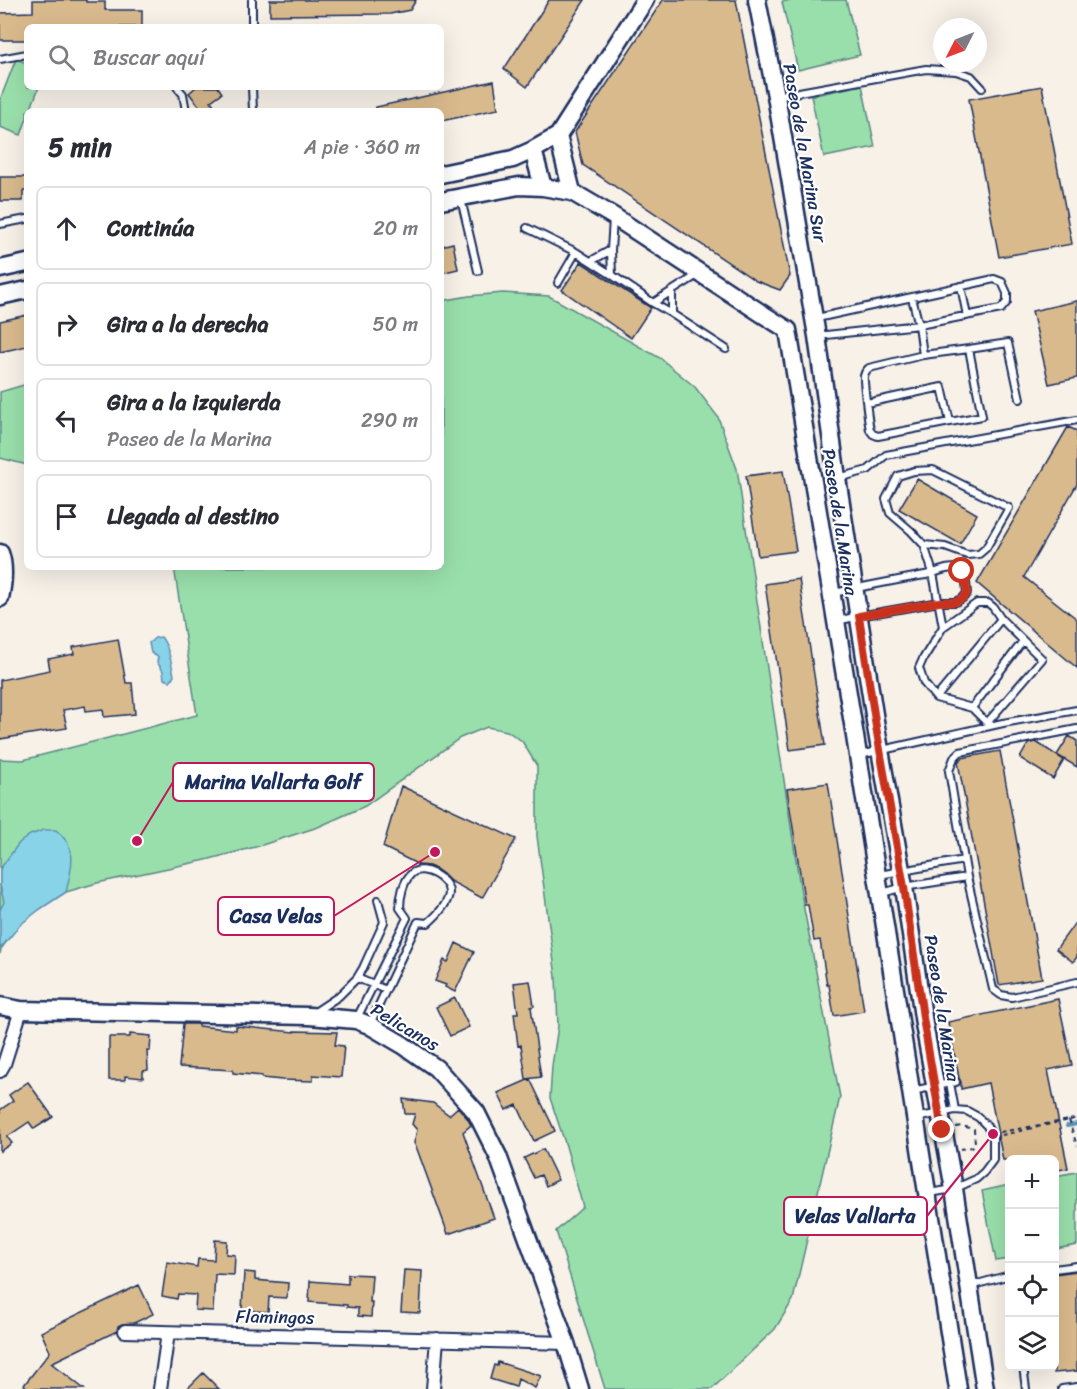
<!DOCTYPE html>
<html lang="es">
<meta charset="utf-8">
<style>
:root{--surface:#fff;--page:#f2f2f3;--text:#2b2b33;--muted:#7c7c81;--line:#e1e1e2}
body{margin:0;font-family:Sriracha,sans-serif;background:var(--page);color:var(--text)}
.controls{position:absolute;right:18px;bottom:18px;display:grid;overflow:hidden;border-radius:9px;box-shadow:0 6px 24px #0002}
.controls button{width:54px;height:54px;display:grid;place-items:center;padding:0;border:0;border-bottom:2px solid var(--line);background:var(--surface);color:var(--text);font:30px sans-serif}
.compass{position:absolute;left:933px;top:18px;width:54px;height:54px;border-radius:50%;background:var(--surface);box-shadow:0 6px 24px #0002;rotate:228deg}
.stop{position:absolute;width:18px;height:18px;margin:-14px;border:4px solid #c8321e;border-radius:50%;background:#fff}
.stop.end{background:#c8321e;border-color:#fff;box-shadow:0 2px 6px #0008}
.list{margin:0;padding:0;list-style:none}
h2{display:flex;justify-content:space-between;align-items:center;height:78px;margin:0;padding:0 24px;font-size:26px}
h2 small{font-size:20px;font-weight:400;color:var(--muted)}
.list li{display:grid;grid-template-columns:39px 1fr auto;gap:18px;align-items:center;box-sizing:border-box;height:84px;margin:0 12px 12px;padding:0 12px;border:2px solid var(--line);border-radius:9px}
.list b{display:block;font-size:22px;white-space:nowrap}
.list p{margin:0;font-size:20px;white-space:nowrap;color:var(--muted)}
.list em{font-size:20px;font-style:normal;color:var(--muted)}
.icon{flex:none;width:33px;height:33px;fill:none;stroke:currentColor;stroke-width:2;stroke-linecap:round;stroke-linejoin:round}
.map{position:relative;flex:none;width:1077px;height:1389px;overflow:hidden}
.search{position:absolute;background:var(--surface);box-shadow:0 6px 24px #0002;left:24px;top:24px;width:420px;height:66px;display:flex;align-items:center;gap:15px;box-sizing:border-box;padding:0 21px;border-radius:9px;color:var(--muted);font-size:22px}
.panel{position:absolute;background:var(--surface);box-shadow:0 6px 24px #0002;left:24px;top:108px;width:420px;height:462px;border-radius:9px}
.map>svg:first-child{display:block}
</style>
<div class="map">
<svg width="1077" height="1389" viewBox="0 0 1077 1389">
<rect width="100%" height="100%" fill="#f7f1e8"/>
<filter id="ink" filterUnits="userSpaceOnUse"><feTurbulence type="fractalNoise" baseFrequency=".0167" numOctaves="2"/><feDisplacementMap in="SourceGraphic" scale="12" xChannelSelector="R" yChannelSelector="G"/><feConvolveMatrix kernelMatrix="1 2 1 2 8 2 1 2 1" color-interpolation-filters="sRGB"/></filter>
<g filter="url(#ink)">
<path fill="#99dfab" stroke="#5a8784" stroke-width="1.5" d="M790,0H846L860,55L798,70L782,2Z
M16,59L27,63V87H39L30,111H27V118L21,135L0,127V100Z
M862,85L875,147L824,157L811,96Z
M503,293L549,296L660,358L695,387L718,417L737,469L801,893L840,1097L793,1300L775,1329L712,1389H605L556,1231L583,1207L566,1146L550,1098L552,1066L558,1026L556,977L537,836V766L522,741L507,731L487,727L460,738L365,806L318,827L259,846L206,860L97,883L66,892L40,909L19,925L1,949L0,954V759L23,760L197,715L174,567H441V301L469,296Z
M27,384V465L0,458V392Z
M1077,1172V1245L1055,1249V1176Z
M1009,1185V1259L996,1261L982,1191Z"/>
<path fill="#88d3e8" stroke="#5c91b1" stroke-width="1.5" d="M161,637C168,645 172,664 174,676L170,681L164,679L163,671L157,662L158,657L151,653L149,643L155,638Z
M44,830H56C79,849 72,866 66,892L40,909L20,925L0,949V910L4,902L0,885V869L19,843L30,835Z"/>
<g fill="none" stroke-linecap="round" stroke-linejoin="round">
<path stroke="#5c91b1" stroke-width="4" d="M1067,1126L1077,1124"/>
</g>
<path fill="#d9ba8d" stroke="#1b2f5e" stroke-width="1.5" d="M33,0H86V2H105V10H142V27H27V40H0V13L33,12Z
M270,0H416L410,10L390,14L270,15Z
M549,0H585L527,87L504,69Z
M663,0H736L790,276L780,290L756,281L583,165L575,132Z
M494,81L498,109L441,121V111H376V107Z
M1042,86L1072,244L999,257L969,99Z
M196,87H218L222,93L211,101L218,111H203L189,93Z
M0,177H27V191H23V201H0Z
M453,243L458,269L441,273V246Z
M581,262L651,308L631,338L562,290Z
M1077,301V378L1049,384L1032,311Z
M27,315V346L0,352V321Z
M1068,427L1077,431V484L1024,577L1077,619V668L977,583Z
M783,471L796,551L758,556L746,476Z
M917,479L977,514L960,544L899,509Z
M799,579L825,745L790,750L765,584Z
M118,639L126,683H132L135,714L104,717L103,709L86,711L85,706L63,710L67,728L0,739V680L50,670L48,659L74,654L73,647Z
M1069,736L1077,741V767L1057,755Z
M1036,742L1064,760L1053,779L1020,758L1028,744Z
M1000,751L1042,978L999,985L958,762L962,758Z
M828,783L864,1011L834,1016L829,985H827L820,940L814,941L808,905H805L787,789Z
M401,786L516,839L482,898L450,881L443,874L436,869L429,866L419,865L383,847Z
M1077,920V957L1073,962L1056,949Z
M456,943L474,952L455,992L445,987L446,985L435,981L444,960L448,962Z
M530,981L534,1006L531,1007L541,1077L526,1079L521,1045L518,1046L514,1013H518L514,983Z
M455,998L469,1027L450,1036L436,1007Z
M1058,999L1072,1065L1048,1070L1068,1168L1054,1171V1160H1003L988,1083L961,1089V1082L959,1078L948,1022Z
M183,1024H198V1026L236,1030V1026L294,1032V1031L337,1032L335,1045L344,1046L341,1077L313,1075V1081L282,1080L262,1078V1076L233,1073V1070L179,1067Z
M130,1034L151,1036L150,1051H147L148,1070L143,1071V1078L125,1076V1080H109V1037H130Z
M530,1079L555,1131L534,1141L517,1105L506,1110L498,1093Z
M28,1082L53,1117L34,1129L29,1122L7,1137L12,1143L0,1151V1110L13,1101L9,1095Z
M403,1099L433,1103L449,1115L458,1107L467,1118L471,1125L463,1132L494,1218L448,1234L417,1149L414,1143L417,1130L412,1124L415,1114H405Z
M543,1149L558,1180L546,1186L541,1175L534,1178L524,1158Z
M215,1240L227,1241L226,1254L235,1255L234,1275L215,1274L213,1311L195,1310L196,1295L178,1294L177,1299L162,1296L167,1262L197,1267L198,1259L214,1260Z
M404,1270L422,1271L420,1313L401,1312Z
M1077,1271V1371L1054,1373V1274Z
M244,1272L255,1273V1280L288,1283L287,1298L269,1297L268,1312L242,1310Z
M348,1274L372,1275L370,1302H372L371,1317L358,1316V1308L347,1307V1305L309,1302L310,1281L348,1284Z
M139,1285L153,1314L134,1323L122,1324L118,1326L117,1331L51,1363L84,1389H29L24,1385L50,1352L41,1332Z
M498,1362L541,1376L535,1388L518,1379L516,1387L490,1379L494,1365L497,1366Z
M203,1373L219,1389H187Z"/>
<g fill="none" stroke-linecap="round" stroke-linejoin="round">
<defs>
<path id="lane" d="M252,0V27
M0,59L27,54
M177,87L183,94L186,111
M252,87L253,111
M777,96L926,69L956,71L971,76L982,88
M461,199L478,271
M613,219L611,250L612,275L653,303L699,274
M0,224L27,219
M527,228L576,252L612,275
M591,261L611,250
M558,283L576,252
M961,286L967,316
M912,298L919,325L923,355
M653,303L672,314V293
M672,314L726,349
M817,318L994,279L1002,282L1007,293V302L1001,309L919,325L817,336
M969,349L1008,343L1020,399
M867,403L942,387L950,422L878,436C873,434 873,435 870,430C869,426 863,380 864,376C865,371 866,371 869,368L923,355L969,349L982,416L950,422
M838,478L868,470L886,455L1077,420
M924,545L945,547L967,555L979,554L986,548L1009,508L933,470L914,471L898,476L886,499L890,513L911,531L924,545L933,573L943,627L923,659L919,668L924,683L936,698L972,708L990,726
M834,593C865,586 898,580 930,574C938,572 949,566 957,569C967,572 966,585 967,593L963,598L956,602H939L859,616L837,621
M943,627L977,603H988L993,607L1001,619L1042,659L987,723
M936,698L1001,619
M972,708L1023,641
M1077,729L960,752L954,758L949,771L967,877L993,989L1001,995L1012,997L1077,982
M860,755L1003,723L1077,710
M879,875L964,860
M882,893L904,887L967,877
M357,978L386,990
M315,1012L339,996L357,978L363,968L384,922L378,900
M356,1020L407,918L400,908C400,897 403,881 412,873C423,864 448,878 449,892C449,904 436,916 428,923L418,922L370,1024
M950,1083L955,1110
M912,1091L956,1082
M916,1118L955,1110L967,1111L978,1117L987,1126L993,1138V1160L984,1172L976,1179L954,1189L929,1193
M1054,1269L1077,1266
M970,1286L1010,1275
M1023,1366L1026,1389
M1062,1389L1077,1387"/>
<path id="street" d="M0,1071L4,1064L21,1010
M125,1331L566,1343
M160,1389L168,1333
M433,1389L437,1339"/>
<path id="secondary" d="M757,0L776,96L817,336L837,478L876,727L904,887L924,1024L954,1189L985,1389
M558,136L572,192
M533,150L543,187
M441,174L513,159L533,150L558,136L645,0
M441,201L519,186L543,187L572,192L613,216L764,315L788,330L854,730L958,1389
M0,269L27,263
M0,296L27,290
M0,553C5,567 3,584 0,598
M0,1006L21,1010L309,1016L356,1020L369,1025L403,1045L436,1068L476,1112L498,1156L566,1343L580,1389"/>
</defs>
<use href="#lane" stroke="#1b2f5e" stroke-width="10"/>
<use href="#street" stroke="#1b2f5e" stroke-width="16"/>
<use href="#secondary" stroke="#1b2f5e" stroke-width="21"/>
<path stroke="#1b2f5e" stroke-width="2" stroke-dasharray="4.5 4.5" stroke-linecap="butt" d="M1069,1120L1077,1146
M1070,1120L1077,1118
M956,1127L962,1126L974,1129L975,1144L972,1147L961,1149
M1000,1132L1069,1120L1002,1135"/>
<use href="#lane" stroke="#fff" stroke-width="6"/>
<use href="#street" stroke="#fff" stroke-width="12"/>
<use href="#secondary" stroke="#fff" stroke-width="16"/>
</g>
</g>
<g fill="none" stroke-linecap="round" stroke-linejoin="round" filter="url(#ink)">
<path stroke="#c8321e" stroke-width="8" d="M942,1130L924,1024L904,887L876,727L859,616L939,602H956L963,598L967,593L965,576L962,571"/>
</g>
<g text-anchor="middle" stroke-width="4.5" stroke-linejoin="round" paint-order="stroke">
<g font-size="18" fill="#1b2f5e" stroke="#fff">
<text transform="translate(805 153) rotate(80)" y="6">Paseo de la Marina Sur</text>
<text transform="translate(840 522) rotate(81)" y="6">Paseo de la Marina</text>
<text transform="translate(942 1008) rotate(81)" y="6">Paseo de la Marina</text>
<text transform="translate(405 1027) rotate(31)" y="6">Pelicanos</text>
<text transform="translate(275 1317) rotate(1)" y="6">Flamingos</text>
</g>
</g>
<path fill="none" stroke="#c2185b" stroke-width="2" d="M137 841L173 782M435 852L334 916M993 1134L927 1216"/>
<g fill="#c2185b" stroke="#fff" stroke-width="2">
<circle cx="137" cy="841" r="6"/>
<circle cx="435" cy="852" r="6"/>
<circle cx="993" cy="1134" r="6"/>
</g>
<g fill="#fff" stroke="#c2185b" stroke-width="2">
<rect x="173" y="763" width="201" height="38" rx="6"/>
<rect x="218" y="897" width="116" height="38" rx="6"/>
<rect x="784" y="1197" width="143" height="38" rx="6"/>
</g>
<g font-size="20" text-anchor="middle" font-weight="bold" fill="#1b2f5e">
<text x="273" y="789">Marina Vallarta Golf</text>
<text x="276" y="923">Casa Velas</text>
<text x="855" y="1223">Velas Vallarta</text>
</g>
</svg>
<div class="controls">
<button>+</button>
<button>−</button>
<button><svg class="icon" aria-label="locate" viewBox="0 0 24 24"><circle cx="12" cy="12" r="6"/><path d="M12 2v4M12 18v4M2 12h4M18 12h4"/></svg></button>
<button><svg class="icon" aria-label="layers" viewBox="0 0 24 24"><path d="M12 4l9 5-9 5-9-5zM3 14l9 5 9-5"/></svg></button>
</div>
<svg class="compass" viewBox="-18 -18 36 36"><path d="M0-13l5 13h-10z" fill="#e53935"/><path d="M0 13l5-13h-10z" fill="#7c7c81"/></svg>
<div class="stop" style="left:962px;top:571px"></div>
<div class="stop end" style="left:942px;top:1130px"></div>
<div class="search"><svg class="icon" aria-label="search" viewBox="0 0 24 24"><circle cx="10" cy="10" r="6"/><path d="M15 15l6 6"/></svg>Buscar aquí</div>
<section class="panel">
<h2>5 min<small>A pie · 360 m</small></h2>
<ul class="list">
<li><svg class="icon" aria-label="ahead" viewBox="0 0 24 24"><path d="M12 20V5M6 11l6-6 6 6"/></svg><div><b>Continúa</b></div><em>20 m</em></li>
<li><svg class="icon" aria-label="right" viewBox="0 0 24 24"><path d="M7 20v-9h11M14 6l5 5-5 5"/></svg><div><b>Gira a la derecha</b></div><em>50 m</em></li>
<li><svg class="icon" aria-label="left" viewBox="0 0 24 24"><path d="M17 20v-9H6M10 6l-5 5 5 5"/></svg><div><b>Gira a la izquierda</b><p>Paseo de la Marina</p></div><em>290 m</em></li>
<li><svg class="icon" aria-label="arrive" viewBox="0 0 24 24"><path d="M6 21V4h12l-3 4 3 4H6"/></svg><div><b>Llegada al destino</b></div></li>
</ul>
</section>
</div>
